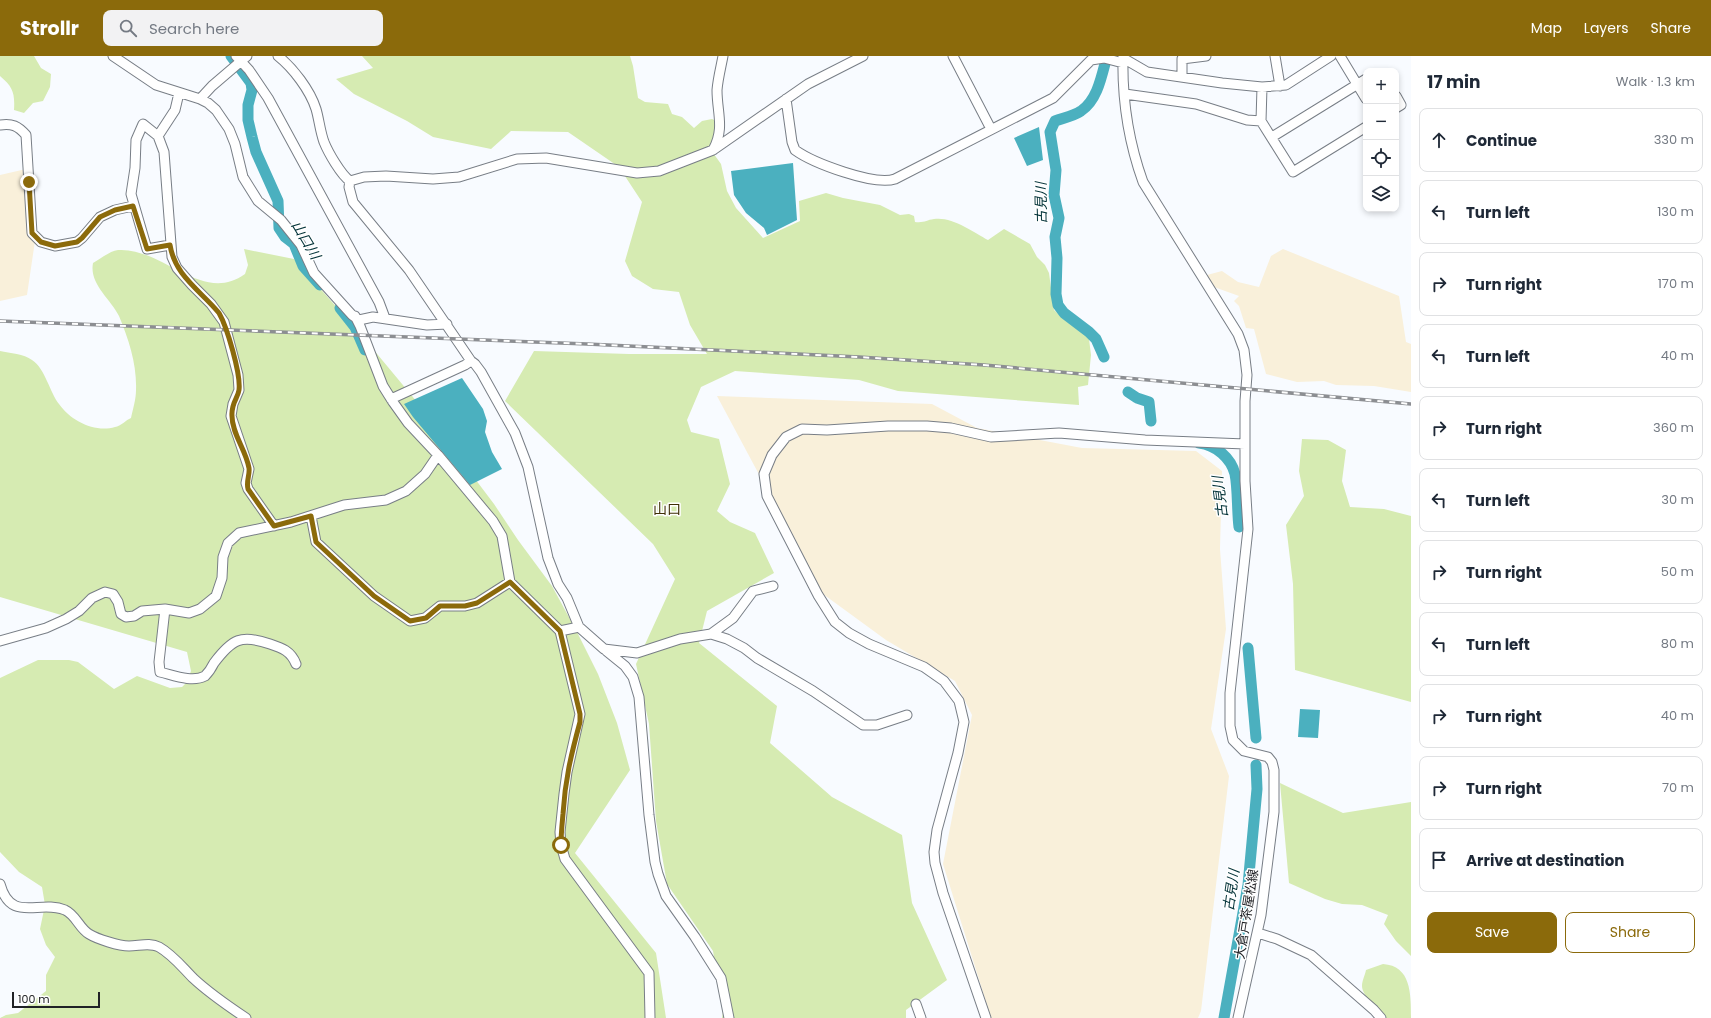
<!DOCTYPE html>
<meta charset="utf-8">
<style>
:root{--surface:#fff;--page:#f2f2f3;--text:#1f2937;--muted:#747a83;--line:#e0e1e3;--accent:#8b6a0b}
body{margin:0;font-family:Poppins,"Noto Sans JP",sans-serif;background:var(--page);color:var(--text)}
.controls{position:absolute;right:12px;top:12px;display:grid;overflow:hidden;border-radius:8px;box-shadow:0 2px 6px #0003}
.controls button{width:36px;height:36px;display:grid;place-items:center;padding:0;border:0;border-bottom:1px solid var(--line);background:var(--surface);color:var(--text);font:20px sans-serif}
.scale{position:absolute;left:12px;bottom:10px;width:88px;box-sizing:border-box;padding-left:4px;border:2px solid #202226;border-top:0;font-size:11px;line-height:14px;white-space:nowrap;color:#202226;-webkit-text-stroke:3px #fff;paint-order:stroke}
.stop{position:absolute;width:12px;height:12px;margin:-9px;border:3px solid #8b6a0b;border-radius:50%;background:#fff}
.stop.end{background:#8b6a0b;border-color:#fff;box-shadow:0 1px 4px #0008}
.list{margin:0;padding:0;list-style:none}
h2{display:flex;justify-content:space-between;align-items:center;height:52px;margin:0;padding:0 16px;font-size:17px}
h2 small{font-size:13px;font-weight:400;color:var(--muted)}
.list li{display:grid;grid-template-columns:26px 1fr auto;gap:12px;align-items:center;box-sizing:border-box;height:64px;margin:0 8px 8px;padding:0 8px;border:1px solid var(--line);border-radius:8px}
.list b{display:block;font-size:15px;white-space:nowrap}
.list em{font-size:13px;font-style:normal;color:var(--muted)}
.actions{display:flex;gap:8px;padding:12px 16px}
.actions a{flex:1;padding:9px 0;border:1px solid var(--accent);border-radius:8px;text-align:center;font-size:14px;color:var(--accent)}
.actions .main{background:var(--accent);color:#fff}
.icon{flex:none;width:22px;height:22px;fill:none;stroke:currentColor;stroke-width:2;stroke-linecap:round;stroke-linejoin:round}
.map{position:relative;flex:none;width:1411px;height:962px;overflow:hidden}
header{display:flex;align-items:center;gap:24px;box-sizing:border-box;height:56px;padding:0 20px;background:var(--accent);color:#fff}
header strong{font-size:19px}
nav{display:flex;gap:22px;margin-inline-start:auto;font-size:14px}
.search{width:280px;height:36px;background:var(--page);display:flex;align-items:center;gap:10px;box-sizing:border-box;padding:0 14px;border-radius:8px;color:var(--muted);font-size:15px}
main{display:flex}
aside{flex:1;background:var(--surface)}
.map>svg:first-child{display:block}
</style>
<header>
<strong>Strollr</strong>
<div class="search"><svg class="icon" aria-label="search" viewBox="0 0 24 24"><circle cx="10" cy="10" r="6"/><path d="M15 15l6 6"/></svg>Search here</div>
<nav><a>Map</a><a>Layers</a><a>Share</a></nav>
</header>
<main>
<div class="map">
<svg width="1411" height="962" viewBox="0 0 1411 962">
<rect width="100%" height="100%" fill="#f8fbff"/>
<path fill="#f9f0da" d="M26,113L35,185L27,239L0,245V119Z
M1283,193L1399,240L1406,286L1411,288V336L1374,330L1336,329L1324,325L1297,326L1266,318L1254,273L1246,272L1239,250L1234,245L1239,240L1214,231L1207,219L1222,215L1238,226L1259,231L1271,200Z
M717,340L932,348L977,372L1082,392L1196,395L1222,415L1220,493L1226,573L1211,673L1229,720L1201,955L1198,962H991L943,808L972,659L955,625L886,584L823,538Z"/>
<path fill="#d6ebb2" d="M0,0H34L41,12L51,18L50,31L43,45L33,47L24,57L14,54C15,37 13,31 0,20Z
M362,0H630L633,10L638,42L645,46L668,48L672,58L682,61L694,72L702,65L712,63L718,66L711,94L721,108L727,135L736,152L763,182L800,165L799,145L826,137L843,142L880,149L900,159L909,158L914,160L915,166C925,167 926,164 934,163C951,160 974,176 988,184L1004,173L1030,188L1037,201L1045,209L1049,217L1054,254L1066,265L1084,276L1089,283L1091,299L1088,329L1078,331L1079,349L898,335L859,324L735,315L701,331L687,364L691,376L719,383L730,428L717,455L730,466L755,477L774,517L707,555L699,587L777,650L770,687L832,741L902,779L912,847L947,924L906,954V962H722L723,956L713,895L667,828L656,765L649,668L636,608L675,523L653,488L505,345L534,295L629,298H707L690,269L679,236L653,233L632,220L625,205L642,146L619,111L568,76L511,75L491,93L433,81L407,65L354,38L336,23L373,12Z
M244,193L294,203L363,281L417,346L494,448L518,484L552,530L577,576L598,618L617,667L630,714L575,797L656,897L666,962H0L6,959L18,957L46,935V919L55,901L46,889L40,873L45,849L42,831L19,816L0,796V622L38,604H69L78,606L114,633L137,620L170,632L182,631L187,626L191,615L187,596L0,541V295C10,297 24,298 32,304C45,312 50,337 59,348C71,365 95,377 115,371C121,370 126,364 131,362C133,353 136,343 136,334C137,309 129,284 119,260C110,242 89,228 93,207C100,203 110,195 118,194C163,191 202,249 245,218L248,209Z
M1302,383L1328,384L1346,394L1342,425L1350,451L1384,453L1411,460V646L1295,614L1293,528L1286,469L1304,440L1299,415Z
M1280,727L1343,757L1411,746V900L1396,885L1384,868L1388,859L1362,849L1342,848L1325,843L1289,827Z
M1383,908C1411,910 1411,937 1411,962H1385C1379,955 1362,940 1362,930C1362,925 1365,919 1366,914Z"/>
<path fill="#4bb0bf" d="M1039,71L1043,104L1027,110L1014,82Z
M793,107L797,164L767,179L764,172L746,157L734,139L731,115Z
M462,322L483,353L487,365L485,376L492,396L502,413L470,429L413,361L404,348Z
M1300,653L1320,654L1318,682L1298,681Z"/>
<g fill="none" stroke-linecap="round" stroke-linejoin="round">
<path stroke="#4bb0bf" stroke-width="11" d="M231,0L251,27L252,34L248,49V64L252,81L256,96L278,145L279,172L285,181L294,188L303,210L320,229
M340,252L355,271L365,294
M1104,301L1096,283L1089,276L1064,257L1058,249L1056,238L1057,202L1055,181L1059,162L1054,139L1056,114L1050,76L1055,65C1063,62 1074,60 1081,55C1098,44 1102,18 1107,0
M1128,336L1137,342L1149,346L1151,365
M1199,387C1216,389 1231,402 1235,418C1238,432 1237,456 1239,471
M1248,592L1256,682
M1224,962L1248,829L1257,733L1256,709"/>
<defs>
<path id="minor" d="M113,0L156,29L200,43L208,47L216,54L229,73L235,88L243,121L258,145L281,164L301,189L314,217L352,259L359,264L373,261L427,269L447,268
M236,0L249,14L268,42L379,246L385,262
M278,0C293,12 310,34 316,53C319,63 320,75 324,86C328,96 341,119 350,125
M953,0L991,73
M1123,0C1122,42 1129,87 1143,126L1238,278L1244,294L1247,319L1245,345V425L1248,473L1230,637V670L1233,684L1244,695L1268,701L1272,706L1274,714V756L1261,859L1238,962
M1275,0L1280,30
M1340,0L1366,43
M1123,2L1147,16L1222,27L1262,31L1286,29L1331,0
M1182,20V3L1206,0
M1125,38L1196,48L1247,64L1261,65L1293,116L1366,71
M1396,40L1401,49L1396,52
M200,43L212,30L247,0
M786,43L792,86L795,94C813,107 874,130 895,123L1053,42L1091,4L1104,2L1123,7
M1261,65L1262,31
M0,69C12,67 18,70 26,79L32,177L41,186L55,190L77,186L82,182L100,161L115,154L133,150
M158,80L175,54L179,37
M1272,81L1366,23
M713,94C725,72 717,57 717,34C718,22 721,11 723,0
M350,125L349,131L353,146L409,214L471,305L475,308L481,316L515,377L528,411L548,502L558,528L567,542L579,571L604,593L625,610L633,621L639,641L649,759L655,806L658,818L666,840L695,881L721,922L729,962
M350,125L364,121L386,120L433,123L459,121L517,103L546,102L637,117L659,115L713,94L808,28L863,0
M170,189L147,193L131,138L135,112L136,84L143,68L158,80L164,96L172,201L177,212L192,229L211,248L224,266L238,319L239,334L233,348L231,360L249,413L246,427L248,433L274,470
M355,260L360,270L383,330L393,346L408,367L438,399L493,465L502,480L510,526L560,575L580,658L567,716L564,738L560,776L561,789L565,803L649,917L650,962
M391,343L465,309L471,305
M311,460L316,486L374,540L410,565L425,562L440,550H465L477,547L510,526
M165,553L159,606L160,616C173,619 192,627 205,620C208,617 212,611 214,607C232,583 241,578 270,588C282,592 291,595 296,608
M560,575L579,571
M711,578L733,562L753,535L773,530
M0,585L46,572L66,563L79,555L92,542L105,536L113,538L118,546L121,558L126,561L134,560L142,555L165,553L189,557L200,553L216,540L222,522L223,501L228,487L239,477L291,466L344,449L386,444L406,435L425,418L438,399
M604,593L637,597L680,583L711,578L727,583L744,592L757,602L813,635L863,669H877L907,659
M0,828C11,868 39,843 65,854C76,859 79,872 89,878C97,883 119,890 129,890C139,890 150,886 159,891C173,899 182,911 193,922C209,937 228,950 246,962
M1258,877L1277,883L1311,899L1374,954L1381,962
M916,948L921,962
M986,962L943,837L935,807L934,796L937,774L958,697L964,666L959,645L944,625L924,611L869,588L849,577L835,566L818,539L767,440L764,418L772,399L786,381L802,373L827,374L888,370H927L951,372L991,381L1059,377L1145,384L1245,388"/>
</defs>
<use href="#minor" stroke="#787e86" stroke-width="11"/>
<use href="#minor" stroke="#fff" stroke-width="9"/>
<defs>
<path id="rail" d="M0,265L587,288L859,301L984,309L1411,348"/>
</defs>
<use href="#rail" stroke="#8c8e92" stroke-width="3.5"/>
<use href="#rail" stroke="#fff" stroke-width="2" stroke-dasharray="6" stroke-linecap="butt"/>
</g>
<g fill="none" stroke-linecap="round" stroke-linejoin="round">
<path stroke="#8b6a0b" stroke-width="5" d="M29,126L32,177L41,186L55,190L77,186L82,182L100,161L115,154L133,150L147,193L170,189C175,220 200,234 219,257C227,271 241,318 239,334C238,342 231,347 232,360C232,378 246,394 249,412C250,419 246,425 248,433L274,470L311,460L316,486L374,540L410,565L426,562L440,550H465L477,547L510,526L560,575L580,658V666C571,699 565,724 563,758C562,769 561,778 561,789"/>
</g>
<g text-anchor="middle" stroke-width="3" stroke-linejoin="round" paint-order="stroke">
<g font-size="13" fill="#202226" stroke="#fff">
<text transform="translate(1246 858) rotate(-81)" y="5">大倉戸茶屋松線</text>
</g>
<g font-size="14" font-style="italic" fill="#003137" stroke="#fff">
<text transform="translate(1041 147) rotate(-91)" y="5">古見川</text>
<text transform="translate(306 184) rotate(59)" y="5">山口川</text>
<text transform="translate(1220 441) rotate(-97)" y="5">古見川</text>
<text transform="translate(1231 834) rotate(-82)" y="5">古見川</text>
</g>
<g font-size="14" fill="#3e2e04" stroke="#fff">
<text x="667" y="458">山口</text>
</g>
</g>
</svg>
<div class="controls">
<button>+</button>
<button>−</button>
<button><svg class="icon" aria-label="locate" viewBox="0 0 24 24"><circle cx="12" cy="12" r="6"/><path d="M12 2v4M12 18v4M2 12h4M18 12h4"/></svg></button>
<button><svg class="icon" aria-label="layers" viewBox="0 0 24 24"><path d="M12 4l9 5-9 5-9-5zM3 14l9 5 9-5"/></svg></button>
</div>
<div class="scale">100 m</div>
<div class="stop" style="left:561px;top:789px"></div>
<div class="stop end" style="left:29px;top:126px"></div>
</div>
<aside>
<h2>17 min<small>Walk · 1.3 km</small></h2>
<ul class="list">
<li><svg class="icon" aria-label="ahead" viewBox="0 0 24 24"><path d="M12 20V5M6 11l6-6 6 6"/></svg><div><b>Continue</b></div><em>330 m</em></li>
<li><svg class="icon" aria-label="left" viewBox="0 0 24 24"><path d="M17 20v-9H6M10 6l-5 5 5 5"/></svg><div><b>Turn left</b></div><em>130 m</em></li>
<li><svg class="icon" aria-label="right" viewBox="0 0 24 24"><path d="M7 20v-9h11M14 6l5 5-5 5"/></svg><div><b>Turn right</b></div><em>170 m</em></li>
<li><svg class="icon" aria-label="left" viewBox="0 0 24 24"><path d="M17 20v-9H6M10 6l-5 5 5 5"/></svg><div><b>Turn left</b></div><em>40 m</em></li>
<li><svg class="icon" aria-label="right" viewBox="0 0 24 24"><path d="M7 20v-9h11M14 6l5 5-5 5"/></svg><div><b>Turn right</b></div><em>360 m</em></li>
<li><svg class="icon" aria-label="left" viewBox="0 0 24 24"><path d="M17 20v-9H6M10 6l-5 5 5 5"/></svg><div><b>Turn left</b></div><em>30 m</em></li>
<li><svg class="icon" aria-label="right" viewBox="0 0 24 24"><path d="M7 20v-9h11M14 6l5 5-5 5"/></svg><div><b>Turn right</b></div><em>50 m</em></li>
<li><svg class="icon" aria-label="left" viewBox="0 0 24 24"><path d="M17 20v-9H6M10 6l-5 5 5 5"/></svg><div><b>Turn left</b></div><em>80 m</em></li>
<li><svg class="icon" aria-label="right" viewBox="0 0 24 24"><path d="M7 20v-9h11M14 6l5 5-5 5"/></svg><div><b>Turn right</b></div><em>40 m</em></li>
<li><svg class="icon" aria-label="right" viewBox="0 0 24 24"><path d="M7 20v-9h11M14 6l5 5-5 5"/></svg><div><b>Turn right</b></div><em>70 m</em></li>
<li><svg class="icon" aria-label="arrive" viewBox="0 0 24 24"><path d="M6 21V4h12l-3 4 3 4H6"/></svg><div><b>Arrive at destination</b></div></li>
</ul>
<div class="actions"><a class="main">Save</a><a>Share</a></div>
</aside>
</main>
